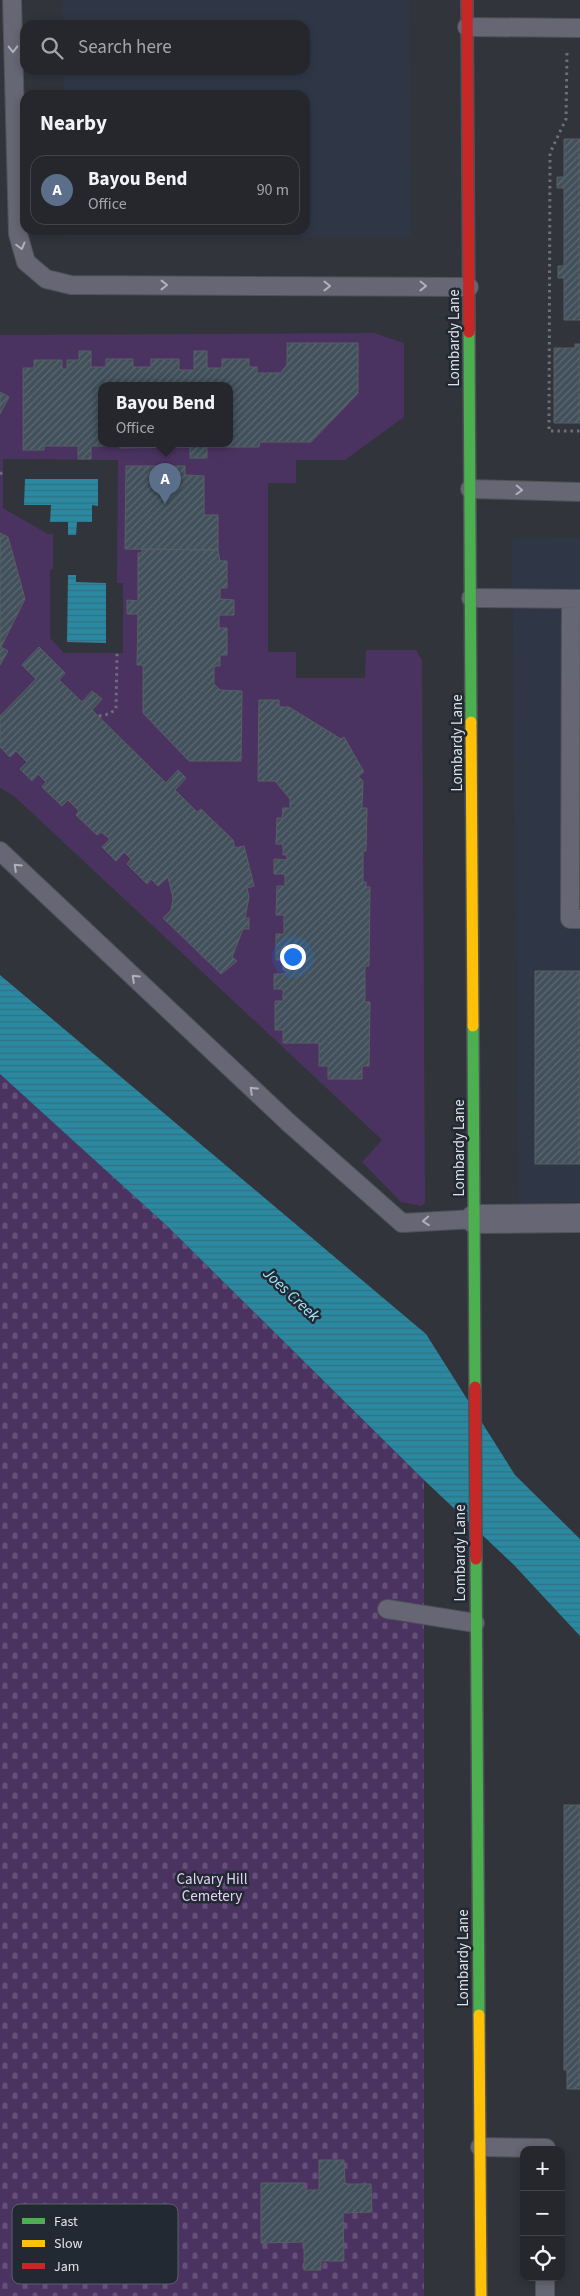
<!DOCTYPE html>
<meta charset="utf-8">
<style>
:root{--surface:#25272c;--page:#313338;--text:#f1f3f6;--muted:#a3a5a9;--line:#424448;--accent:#8c9099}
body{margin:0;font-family:"Source Sans 3",sans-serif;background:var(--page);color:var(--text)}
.controls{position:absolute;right:15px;bottom:15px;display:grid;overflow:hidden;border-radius:10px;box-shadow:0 2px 8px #0003}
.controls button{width:45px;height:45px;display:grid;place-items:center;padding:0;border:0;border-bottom:1px solid var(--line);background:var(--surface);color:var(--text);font:25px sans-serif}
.you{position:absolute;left:292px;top:956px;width:18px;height:18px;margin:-12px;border:4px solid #fff;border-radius:50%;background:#1a73e8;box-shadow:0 0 0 8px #1a73e833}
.badge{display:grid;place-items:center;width:32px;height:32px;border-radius:50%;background:var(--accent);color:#fff;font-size:16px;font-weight:700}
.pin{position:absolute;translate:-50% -41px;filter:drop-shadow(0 1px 2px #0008)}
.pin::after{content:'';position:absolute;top:26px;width:18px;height:15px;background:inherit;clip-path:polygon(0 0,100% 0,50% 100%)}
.popup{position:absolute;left:98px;top:382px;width:135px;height:65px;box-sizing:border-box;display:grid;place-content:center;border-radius:10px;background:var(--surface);filter:drop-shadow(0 1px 4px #0005);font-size:16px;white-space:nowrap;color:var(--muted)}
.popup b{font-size:19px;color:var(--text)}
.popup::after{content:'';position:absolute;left:50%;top:100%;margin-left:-10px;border:10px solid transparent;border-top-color:var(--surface)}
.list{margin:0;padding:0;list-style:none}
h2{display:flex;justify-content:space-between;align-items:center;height:65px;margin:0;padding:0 20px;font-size:21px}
h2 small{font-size:16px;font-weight:400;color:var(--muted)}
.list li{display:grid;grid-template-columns:32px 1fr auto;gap:15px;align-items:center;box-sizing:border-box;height:70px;margin:0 10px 10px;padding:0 10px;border:1px solid var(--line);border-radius:15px}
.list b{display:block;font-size:19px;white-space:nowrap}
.list p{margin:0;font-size:16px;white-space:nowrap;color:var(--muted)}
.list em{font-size:16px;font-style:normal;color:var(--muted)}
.icon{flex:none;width:28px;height:28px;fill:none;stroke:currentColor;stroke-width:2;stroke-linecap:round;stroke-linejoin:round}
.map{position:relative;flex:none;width:580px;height:2296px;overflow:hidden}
.search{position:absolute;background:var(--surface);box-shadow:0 2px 8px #0003;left:20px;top:20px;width:290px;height:55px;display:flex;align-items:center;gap:12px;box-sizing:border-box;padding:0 18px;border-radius:15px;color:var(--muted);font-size:19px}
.panel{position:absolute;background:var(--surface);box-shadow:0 2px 8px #0003;left:20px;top:90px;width:290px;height:145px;border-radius:15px}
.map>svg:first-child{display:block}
</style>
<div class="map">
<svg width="580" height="2296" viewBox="0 0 580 2296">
<defs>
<pattern id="cemetery-stones" width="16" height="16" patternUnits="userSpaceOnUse" patternTransform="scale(1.25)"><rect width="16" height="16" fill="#4b3361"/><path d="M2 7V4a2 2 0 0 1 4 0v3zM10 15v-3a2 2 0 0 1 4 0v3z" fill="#645078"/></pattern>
<pattern id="water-rules" width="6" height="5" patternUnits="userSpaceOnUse" patternTransform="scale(1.25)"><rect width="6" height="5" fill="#2a89a1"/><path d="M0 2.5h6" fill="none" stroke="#337181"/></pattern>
<pattern id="building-hatch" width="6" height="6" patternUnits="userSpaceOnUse" patternTransform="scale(1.25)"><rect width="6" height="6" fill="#41505b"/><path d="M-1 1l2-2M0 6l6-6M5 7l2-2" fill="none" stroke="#5c6973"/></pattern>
</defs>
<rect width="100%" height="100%" fill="#31343a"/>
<path fill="#2f3747" d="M63,0H409L411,237H65V230H305V95H64L63,70H305V25H63Z
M580,538V1202L519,1203L512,539Z"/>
<path fill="#4b3361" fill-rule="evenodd" d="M374,333L404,343V417L345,460H296V483H268V652H296V678H365L366,650H416L422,660L425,1203L421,1206L401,1202L362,1162L382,1140L14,796L0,788V335ZM101,385H229V443H101ZM3,459L118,460L117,583H123V653H64L50,638V570L53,569V534H48L3,508Z"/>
<path fill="url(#cemetery-stones)" d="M0,1074L166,1225L424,1480V2296H0Z"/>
<path fill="url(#water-rules)" d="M25,479H98V506L92,505V522H77L76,535H68V522H50L51,505H24Z
M68,575H76V582L106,583V643L67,642Z
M0,975L426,1334L515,1475L580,1539V1636L514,1565L424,1480L166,1225L0,1074Z"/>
<path fill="url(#building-hatch)" stroke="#5a5e63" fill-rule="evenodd" d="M564,139H580V320H564V278H558V266H564V188H557V177H564Z
M157,230H268H245V233L157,234Z
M287,343H358V393L311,442H260L259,447H207V458H190V447L120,448V446H91V459H78V446H44V450H23V368H34V360H62V369H67V360H79V351H91V367H106V359H133V367H151V359H179V370H194V351H207V368H222V359H249V367H257V373H280L287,365ZM101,385H229V443H101Z
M575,344H580V423H554V348H575Z
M0,392L9,397L0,414Z
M126,466H185V475L204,476V515H218V550L125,549Z
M0,533L8,537L25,599L1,647L8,651L0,665Z
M142,549L218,550L220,561H227V588H220V599L234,600V615H219V628H227V655H220V666H214V684L220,690L242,691L241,761H189L143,713V665H137L138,614H127V600L138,601V553H142Z
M39,647L65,673L59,680L82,702L92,691L102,699L92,710L166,783L178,770L186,778L175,790L197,812L201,809L233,840L235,848L244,846L254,886L247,888L249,897L245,918H249V929H243L232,957L237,961L221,974L163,918L171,910L173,898L168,877L158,886L151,879L147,884L127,864L131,859L124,852L116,861L102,847L110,839L101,832L97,835L76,815L79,811L68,800L62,806L42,787L46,782L38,774L32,781L20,769L27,762L16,751L10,757L0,747V716L36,679L22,665Z
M259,700H279V707H289L341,739L344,737L364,772L358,776L363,781L362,808H367L366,851H363V882H366V887H370L369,966H365V1002H370L369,1066H362V1079H328V1066H319V1043H283V1030H275V1001H283V989H274V974H286V970H283V960H276V934H284V915H276L277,886H285V874H274V859L287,860V855H283V844H276L277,818H282L283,808H290V799L275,781H258Z
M535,971H580V1164H535Z
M564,1805H580V2089H567V2070H564Z
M319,2160H344L345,2184H371L372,2212L343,2213L344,2261H321V2270H304V2242L261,2243V2183H304V2190H319Z"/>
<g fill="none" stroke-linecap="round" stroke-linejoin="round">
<defs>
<path id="lane" d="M12,0L18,234L26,262L46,279L71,285L469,287
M467,27L580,28
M470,489L580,492
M471,598L580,599
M571,599L570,919H580
M0,851L289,1123L402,1223L475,1219
M387,1609L475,1623
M480,2147L546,2148V2150
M545,2296V2277"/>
<path id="street" d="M475,1219L580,1218"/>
<path id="fast" d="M469,332L471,722
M473,1026L475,1387
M476,1559L479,2015"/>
<path id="slow" d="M471,722L473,1026
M479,2015L481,2296"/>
<path id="jam" d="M467,0L469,332
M475,1387L476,1559"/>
</defs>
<use href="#lane" stroke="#4e5155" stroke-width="20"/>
<use href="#street" stroke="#4e5155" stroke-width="30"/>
<use href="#fast" stroke="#4e5155" stroke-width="14"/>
<use href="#slow" stroke="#4e5155" stroke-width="14"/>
<use href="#jam" stroke="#4e5155" stroke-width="14"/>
<path stroke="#6e6f79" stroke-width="3" stroke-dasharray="2.5 4" stroke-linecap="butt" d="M567,53L566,119L550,153L549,431H580
M0,474L3,472
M99,716L109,714L116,709L117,653"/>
<use href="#lane" stroke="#666674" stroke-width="18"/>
<use href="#street" stroke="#666674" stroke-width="28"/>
<use href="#fast" stroke="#4caf50" stroke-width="11"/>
<use href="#slow" stroke="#ffc107" stroke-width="11"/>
<use href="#jam" stroke="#c62828" stroke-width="11"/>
</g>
<defs><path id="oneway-chevron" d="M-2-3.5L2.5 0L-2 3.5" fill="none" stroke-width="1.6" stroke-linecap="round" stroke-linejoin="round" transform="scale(1.25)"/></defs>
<g stroke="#afb1bb">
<use href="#oneway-chevron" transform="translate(13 49) rotate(89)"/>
<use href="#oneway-chevron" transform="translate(21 246) rotate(75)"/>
<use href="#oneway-chevron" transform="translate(164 285)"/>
<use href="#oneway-chevron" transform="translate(327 286)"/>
<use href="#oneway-chevron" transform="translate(423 286) rotate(1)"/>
<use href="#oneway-chevron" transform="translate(519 490) rotate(2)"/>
<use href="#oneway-chevron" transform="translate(17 867) rotate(-137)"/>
<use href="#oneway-chevron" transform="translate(135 978) rotate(-137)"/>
<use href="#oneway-chevron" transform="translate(253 1090) rotate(-136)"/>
<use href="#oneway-chevron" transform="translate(426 1221) rotate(176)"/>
</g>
<g text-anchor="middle" stroke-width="5" stroke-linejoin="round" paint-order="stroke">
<g font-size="15" fill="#dfe3ea" stroke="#232933">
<text transform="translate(454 338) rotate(-90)" y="5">Lombardy Lane</text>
<text transform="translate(457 743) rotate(-90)" y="5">Lombardy Lane</text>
<text transform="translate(459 1148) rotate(-90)" y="5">Lombardy Lane</text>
<text transform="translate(460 1553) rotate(-90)" y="5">Lombardy Lane</text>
<text transform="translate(463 1958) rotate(-90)" y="5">Lombardy Lane</text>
</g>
<g font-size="15" fill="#e2d1f4" stroke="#232933">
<text x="212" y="1884">Calvary Hill<tspan x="212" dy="17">Cemetery</tspan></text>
</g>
<g font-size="16" font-style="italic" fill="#a0e7fd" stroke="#232933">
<text transform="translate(292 1294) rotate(43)" y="6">Joes Creek</text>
</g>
</g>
<rect x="12" y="2204" width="166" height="80" rx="8" fill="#232933" stroke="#5b616a" stroke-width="1"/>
<rect x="22" y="2218" width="23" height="6" fill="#4caf50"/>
<rect x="22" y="2240" width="23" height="7" fill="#ffc107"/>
<rect x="22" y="2263" width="23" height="6" fill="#c62828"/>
<g font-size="14" fill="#dfe3ea">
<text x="54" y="2226">Fast</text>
<text x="54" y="2248">Slow</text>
<text x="54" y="2271">Jam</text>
</g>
</svg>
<div class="controls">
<button>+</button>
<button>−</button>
<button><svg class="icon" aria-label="locate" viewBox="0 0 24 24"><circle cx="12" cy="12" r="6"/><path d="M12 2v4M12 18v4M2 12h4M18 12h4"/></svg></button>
</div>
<div class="you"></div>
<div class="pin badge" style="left:165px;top:504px;background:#5c6f8a">A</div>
<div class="popup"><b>Bayou Bend</b>Office</div>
<div class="search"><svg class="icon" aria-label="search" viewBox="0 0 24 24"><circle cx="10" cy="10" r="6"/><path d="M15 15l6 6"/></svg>Search here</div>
<section class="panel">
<h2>Nearby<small></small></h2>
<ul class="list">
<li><span class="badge" style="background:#5c6f8a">A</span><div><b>Bayou Bend</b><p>Office</p></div><em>90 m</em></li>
</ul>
</section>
</div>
